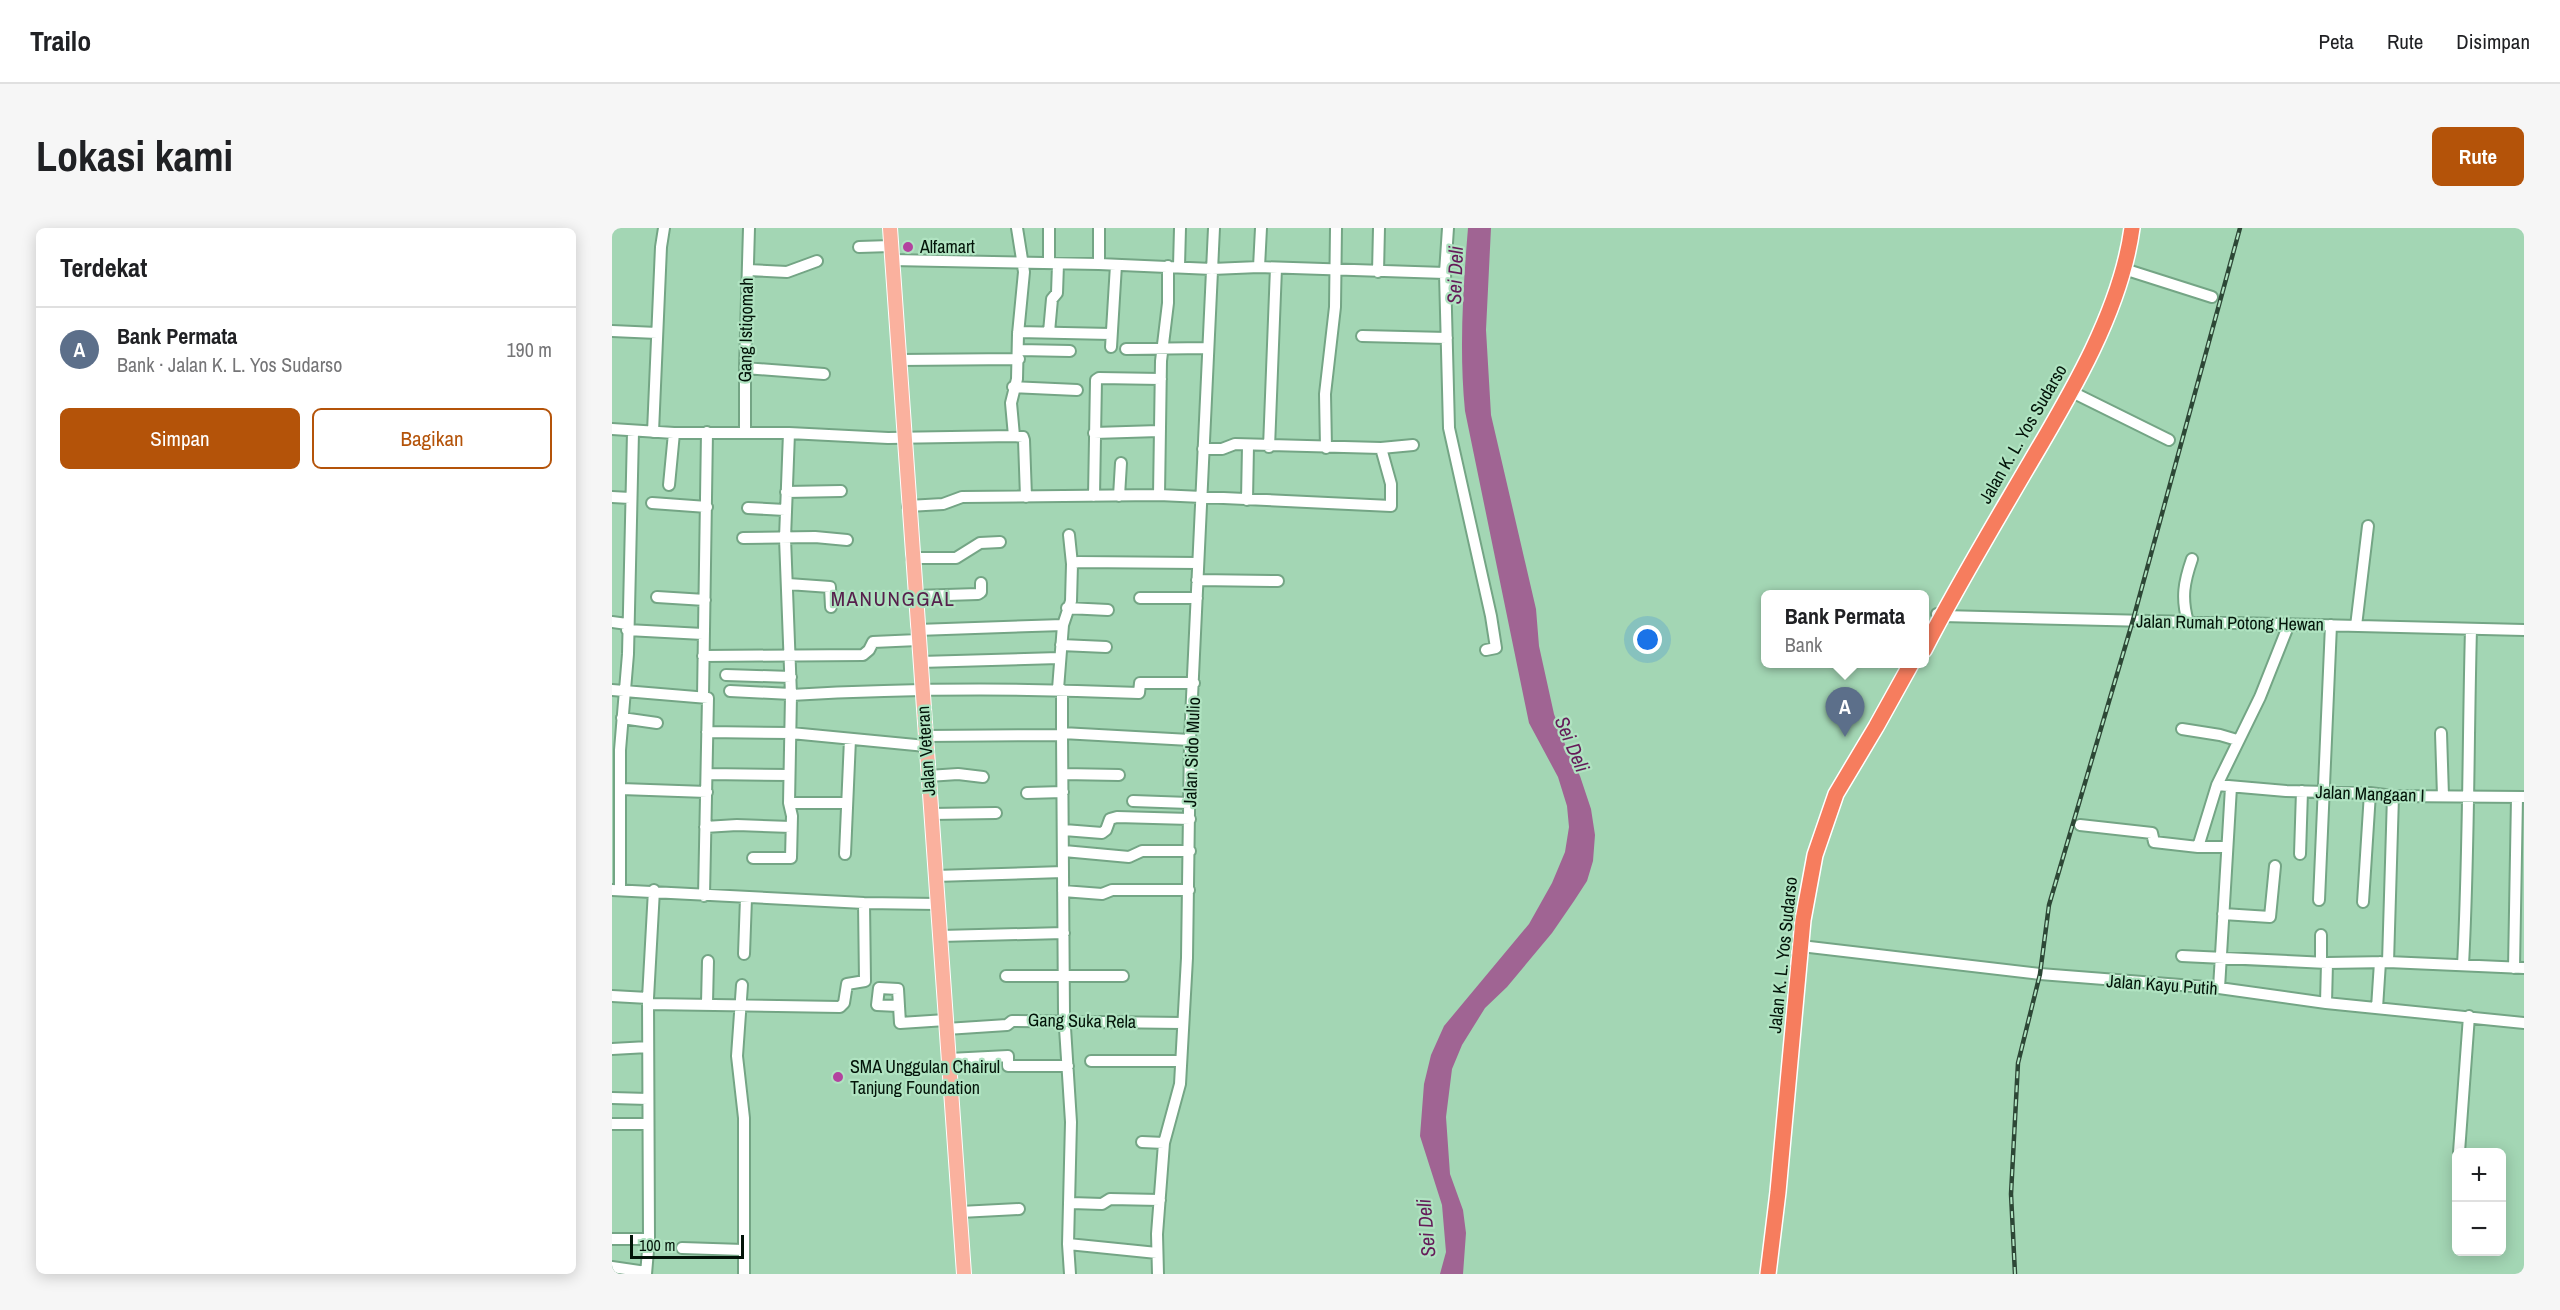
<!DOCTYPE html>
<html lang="id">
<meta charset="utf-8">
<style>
:root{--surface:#fff;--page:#f6f6f6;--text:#202124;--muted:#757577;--line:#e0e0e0;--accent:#b45309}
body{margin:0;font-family:"Archivo Narrow",sans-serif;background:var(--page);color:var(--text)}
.controls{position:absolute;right:18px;bottom:18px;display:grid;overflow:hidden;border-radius:9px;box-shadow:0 3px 15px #0003}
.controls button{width:54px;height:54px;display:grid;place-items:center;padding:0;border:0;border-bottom:2px solid var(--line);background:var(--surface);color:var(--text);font:30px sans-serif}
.scale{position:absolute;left:18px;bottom:15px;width:114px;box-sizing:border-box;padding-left:6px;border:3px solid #031409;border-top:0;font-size:16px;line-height:21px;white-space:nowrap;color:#031409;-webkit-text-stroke:4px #b0e3c1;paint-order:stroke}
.you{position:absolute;left:1036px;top:412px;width:21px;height:21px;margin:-15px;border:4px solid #fff;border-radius:50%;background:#1a73e8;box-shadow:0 0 0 9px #1a73e833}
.badge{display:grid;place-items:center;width:39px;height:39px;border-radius:50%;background:var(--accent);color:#fff;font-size:20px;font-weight:700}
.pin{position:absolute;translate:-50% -50px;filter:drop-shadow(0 2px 3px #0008)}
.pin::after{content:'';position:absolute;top:32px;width:21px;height:18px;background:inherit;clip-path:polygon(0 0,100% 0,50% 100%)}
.popup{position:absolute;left:1149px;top:362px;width:168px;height:78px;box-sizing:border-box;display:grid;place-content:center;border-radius:9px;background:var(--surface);filter:drop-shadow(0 2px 4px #0005);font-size:20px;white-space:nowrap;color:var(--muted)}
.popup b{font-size:22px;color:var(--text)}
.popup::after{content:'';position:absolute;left:50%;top:100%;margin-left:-12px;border:12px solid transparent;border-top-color:var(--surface)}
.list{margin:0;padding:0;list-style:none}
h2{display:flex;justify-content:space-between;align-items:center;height:78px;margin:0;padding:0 24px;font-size:26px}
h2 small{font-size:20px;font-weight:400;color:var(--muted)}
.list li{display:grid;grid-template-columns:39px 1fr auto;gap:18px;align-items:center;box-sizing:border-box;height:84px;padding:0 24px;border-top:2px solid var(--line)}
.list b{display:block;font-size:22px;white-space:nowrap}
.list p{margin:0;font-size:20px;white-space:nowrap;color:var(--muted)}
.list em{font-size:20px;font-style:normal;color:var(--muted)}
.actions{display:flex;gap:12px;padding:18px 24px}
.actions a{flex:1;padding:14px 0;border:2px solid var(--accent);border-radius:9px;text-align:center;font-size:21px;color:var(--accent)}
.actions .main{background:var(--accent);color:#fff}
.map{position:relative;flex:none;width:1912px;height:1046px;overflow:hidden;border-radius:9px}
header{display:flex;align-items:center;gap:36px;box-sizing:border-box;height:84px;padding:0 30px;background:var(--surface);border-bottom:2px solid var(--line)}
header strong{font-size:28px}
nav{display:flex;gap:33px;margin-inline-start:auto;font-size:21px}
.intro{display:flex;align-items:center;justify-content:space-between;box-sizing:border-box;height:144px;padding:0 36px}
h1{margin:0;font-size:42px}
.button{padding:15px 27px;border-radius:9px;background:var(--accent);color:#fff;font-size:21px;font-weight:700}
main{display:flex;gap:36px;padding:0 36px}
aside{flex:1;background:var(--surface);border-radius:9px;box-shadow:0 3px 15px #0003}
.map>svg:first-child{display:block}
</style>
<header>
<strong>Trailo</strong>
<nav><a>Peta</a><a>Rute</a><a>Disimpan</a></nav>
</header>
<div class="intro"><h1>Lokasi kami</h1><a class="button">Rute</a></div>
<main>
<aside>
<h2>Terdekat<small></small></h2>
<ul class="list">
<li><span class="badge" style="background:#5c6f8a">A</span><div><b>Bank Permata</b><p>Bank · Jalan K. L. Yos Sudarso</p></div><em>190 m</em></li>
</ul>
<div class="actions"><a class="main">Simpan</a><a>Bagikan</a></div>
</aside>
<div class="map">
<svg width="1912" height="1046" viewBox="0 0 1912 1046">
<rect width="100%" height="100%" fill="#a3d6b4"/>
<path fill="#a06493" d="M856,0H879L874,102L879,187L924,381L927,418L942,486L954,519L968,548L979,581L983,607L981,633L975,653L962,673L940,705L895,759L873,780L850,817L840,841L834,889L838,946L851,982L854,1005L851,1046H828L834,1024L830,977L808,908L812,856L819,827L832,798L917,696L940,655L953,624L957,599L955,578L946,549L917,495L853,183C847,122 851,61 856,0Z"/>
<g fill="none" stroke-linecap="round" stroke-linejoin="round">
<defs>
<path id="minor" d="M405,0L412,44L406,106L405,151L399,175L402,208L411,209L412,212L414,269
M247,19L279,18
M280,32L487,36L600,41L647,39L833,45L837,200L879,388L884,420L874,422
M437,35V0
M487,36V0
M567,38L568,0
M647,39L649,0
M1512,41L1600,69
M136,42L175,44L205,33
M766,44L767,0
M833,45L836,0
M0,103L45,105
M406,104L499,106
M437,104L440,71L445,65L446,36
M750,108L835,110
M499,119L504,37
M514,121L596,120
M407,122L458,123
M287,132L407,131
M133,140L212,146
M401,159L465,162
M1460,164L1557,212
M0,201L62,205H177L276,210L402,208
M41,204L49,19L52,0
M133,204V140L137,0
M482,205L547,203
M657,219L664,40
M714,220L713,166L723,79L724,0
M769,220L801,217
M57,257L62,205
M174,264L229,263
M547,267L549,133L556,75V38
M482,268L484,152L487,150L549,151
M507,268L509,235
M0,269L18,270
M635,272L636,218
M40,275L95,279
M296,278L331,276L350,269L547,267L779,278V256L769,220L623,216L610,221H591
M136,280L173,282
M457,307L460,336
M131,310L203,309L235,312
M300,330H344L368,315L388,314
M585,352L666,353
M176,356L218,359L219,379
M303,368L366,366L369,364V355
M45,369L93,372
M528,370H585
M455,380L496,382
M1325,386L1330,388L1912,402
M0,394L15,396
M1576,394C1569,370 1572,354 1580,331
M1744,398L1756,298
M15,402L91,406
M305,402L451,397
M449,417L494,419
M91,428L251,427L257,422L261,414L306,412
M308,434L447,430
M114,447L179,449
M446,461L451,397L459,373L460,336L466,334L586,335
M0,462L96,470L92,668
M450,462V507
M118,463L179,466
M179,467C295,460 411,460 527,465L528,455H582
M91,469L95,204
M10,490L45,495
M1570,501L1608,507L1625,512
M95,504L179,505L314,518
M450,505L452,784L459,894L456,1016L458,1046
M1829,505L1831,568
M313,508L450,507V505L578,512
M95,546L177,547
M451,546L507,547
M316,548L346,546L371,549
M1605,557L1674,563L1758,565L1781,568L1912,569
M9,561L95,564
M415,565L451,564
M521,573L577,575
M177,575H235
M319,586L384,585
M1468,597L1540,605L1542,614L1586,619H1615
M93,599L125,597L179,599
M452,602L490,605L494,602L498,591L505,589L578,591
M1586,619L1605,557L1648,469L1677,396
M452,623L517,629L530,623H578
M233,626L238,511
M1688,626L1690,563
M141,630H179L180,588L177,575L179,467L173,310L177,205
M323,648L451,644
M0,662L252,675L325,676
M8,662V522L16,426L21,204
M451,663L490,666L500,662H577
M1707,672L1719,397
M1751,674L1758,565
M1611,686L1658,689L1663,638
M328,708L452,705
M1189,718L1428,746L1607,760L1714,775L1912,795
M132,726L134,670
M1570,728L1715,735L1776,734L1912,740
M1776,734L1781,568
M1709,735V707
M1851,737C1857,625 1856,513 1859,401
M1902,740L1905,569
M394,748H511
M130,757L125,828L132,890V1046
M1607,760L1619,559
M0,768L36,770
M95,775L96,733
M1714,775L1715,735
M36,776L228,779L232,775L235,756L253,753L252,675
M286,778L265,777L267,760L286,761L288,795L334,792
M1765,780L1768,734
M334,801L395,797L400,793L571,795
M0,821L36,819
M337,831L396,828V838H456
M479,833H569
M0,870L36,871
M0,896H35
M530,914L552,915
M1847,924L1857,788
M459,975L490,976L498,971L548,972
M348,984L407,981
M0,1011H37
M456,1016L545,1025
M70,1020L131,1022
M0,1039L34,1044
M34,1046L37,1011L36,770L42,662
M546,1046L545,1006L552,915L568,856L575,730L578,512L602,0"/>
<path id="major" d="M278,0L352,1046"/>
<path id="highway" d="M1312,422C1344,360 1380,300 1415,240C1457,169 1509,83 1520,0
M1156,1046L1166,964L1191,692L1203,627L1224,566L1264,499L1299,436"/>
</defs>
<use href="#minor" stroke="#74a585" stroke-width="14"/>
<use href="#major" stroke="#fff" stroke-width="16"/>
<use href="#highway" stroke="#fff" stroke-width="18"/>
<use href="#minor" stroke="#fff" stroke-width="10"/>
<use href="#major" stroke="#fab19e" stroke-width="14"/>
<use href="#highway" stroke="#f67d5e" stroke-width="15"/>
<defs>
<path id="rail" d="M1403,1046L1399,966L1406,835L1428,746L1437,677L1521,392L1628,0"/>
</defs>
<use href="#rail" stroke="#2d4736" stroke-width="4.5"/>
<use href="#rail" stroke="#b0e3c1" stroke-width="2" stroke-dasharray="7" stroke-linecap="butt"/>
</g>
<g fill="#b3439f" stroke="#b0e3c1" stroke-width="2">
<circle cx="296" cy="19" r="6"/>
<circle cx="226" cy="849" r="6"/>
</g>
<g text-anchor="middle" stroke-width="4.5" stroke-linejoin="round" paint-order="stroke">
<g font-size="18" fill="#031409" stroke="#b0e3c1" text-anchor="start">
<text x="308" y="25">Alfamart</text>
<text x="238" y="845">SMA Unggulan Chairul<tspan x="238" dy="21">Tanjung Foundation</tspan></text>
</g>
<g font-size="18" fill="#031409" stroke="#b0e3c1">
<text transform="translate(134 102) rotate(-89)" y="6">Gang Istiqomah</text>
<text transform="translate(1411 206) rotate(-60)" y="6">Jalan K. L. Yos Sudarso</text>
<text transform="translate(1618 395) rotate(1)" y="6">Jalan Rumah Potong Hewan</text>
<text transform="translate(314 523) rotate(-94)" y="6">Jalan Veteran</text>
<text transform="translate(580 524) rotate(-88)" y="6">Jalan Sido Mulio</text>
<text transform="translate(1758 566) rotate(2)" y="6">Jalan Mangaan I</text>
<text transform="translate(1171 727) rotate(-84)" y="6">Jalan K. L. Yos Sudarso</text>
<text transform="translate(1550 757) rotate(4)" y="6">Jalan Kayu Putih</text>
<text transform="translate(470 793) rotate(1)" y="6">Gang Suka Rela</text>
</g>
<g font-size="20" font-style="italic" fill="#651b59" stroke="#b0e3c1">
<text transform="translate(843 47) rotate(-88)" y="7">Sei Deli</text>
<text transform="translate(960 516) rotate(67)" y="7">Sei Deli</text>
<text transform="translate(814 1000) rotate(-95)" y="7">Sei Deli</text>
</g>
<g font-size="21" letter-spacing="1.5" fill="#56204c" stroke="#b0e3c1">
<text x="281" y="378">MANUNGGAL</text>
</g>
</g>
</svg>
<div class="controls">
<button>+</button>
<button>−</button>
</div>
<div class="scale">100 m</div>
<div class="you"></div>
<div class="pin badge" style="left:1233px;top:509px;background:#5c6f8a">A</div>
<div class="popup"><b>Bank Permata</b>Bank</div>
</div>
</main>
